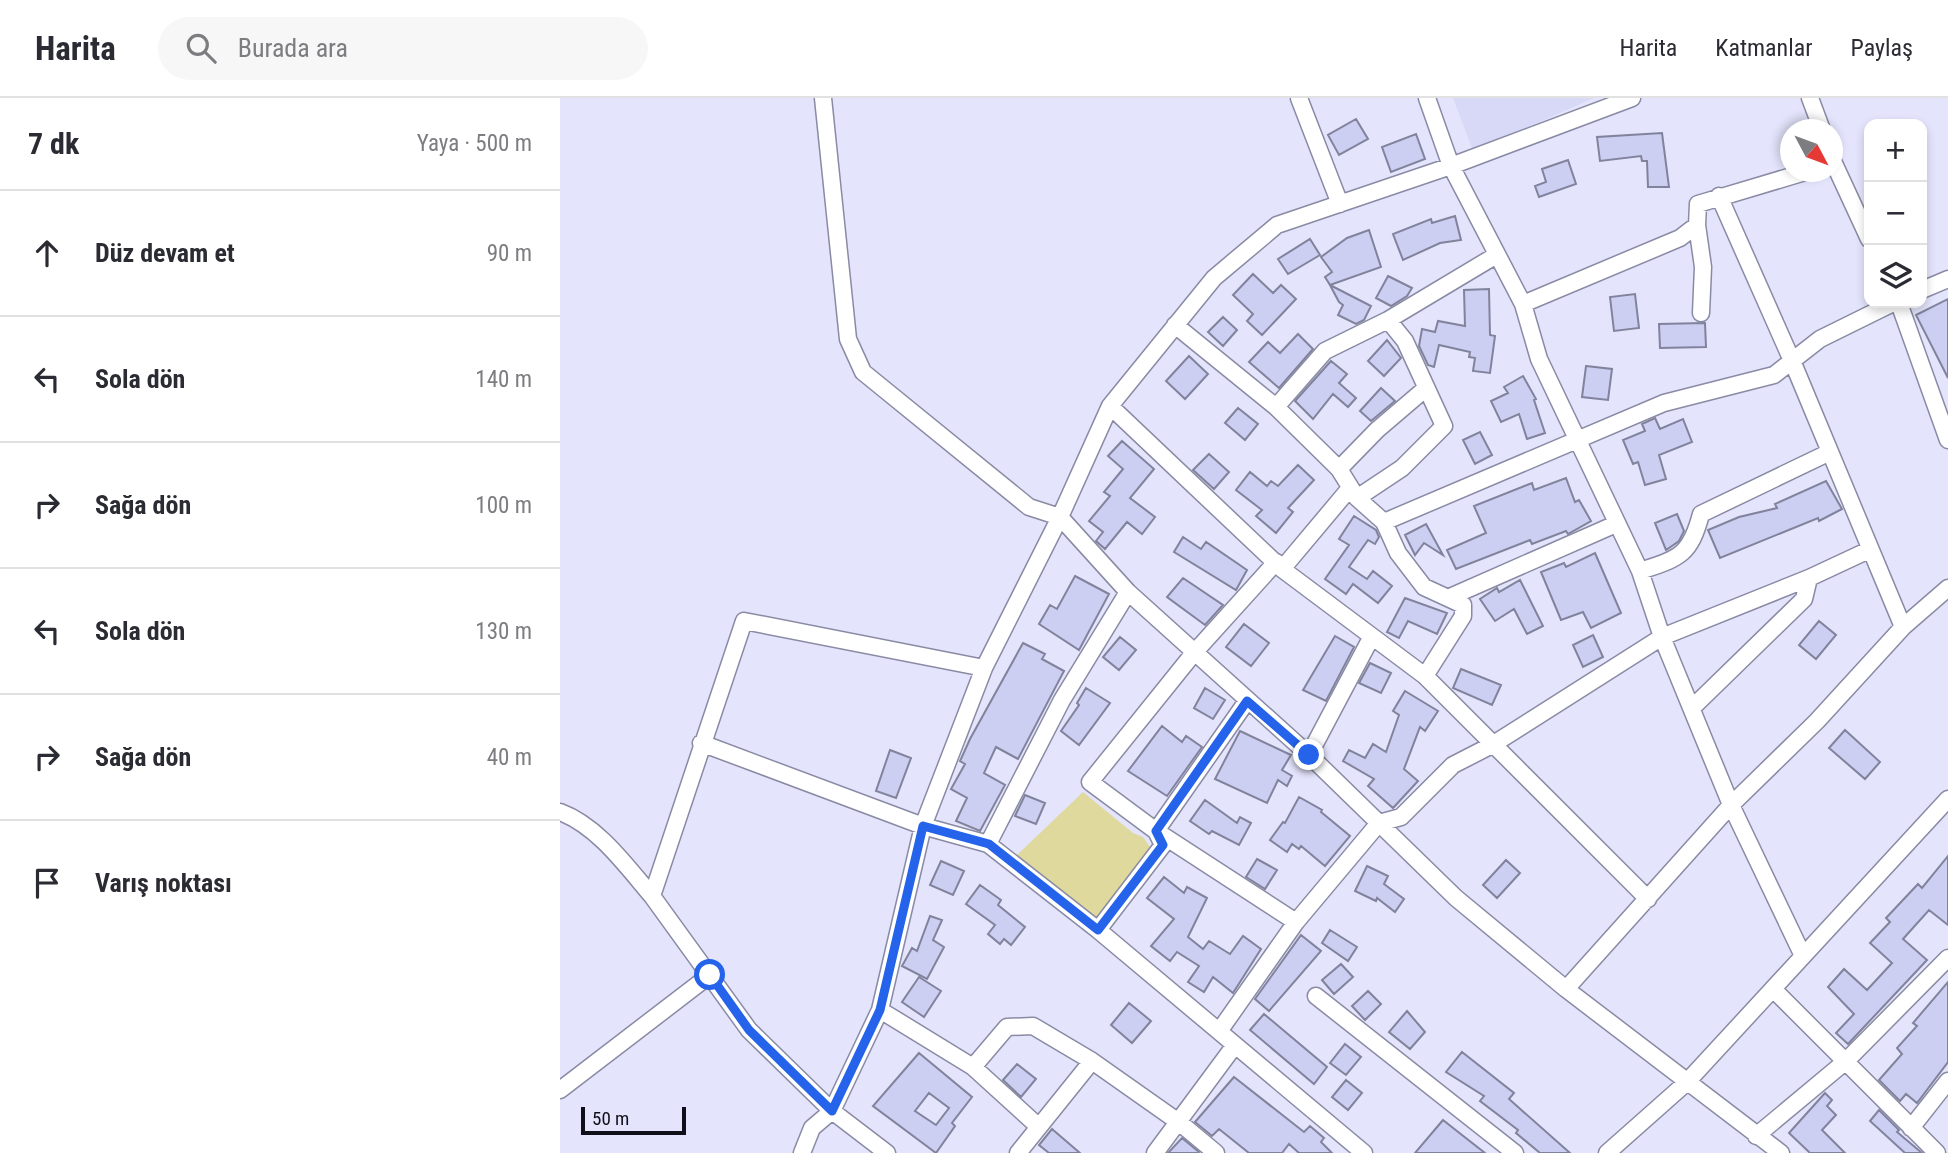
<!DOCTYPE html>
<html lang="tr">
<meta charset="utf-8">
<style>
:root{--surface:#fff;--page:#f7f7f7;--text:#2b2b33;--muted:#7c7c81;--line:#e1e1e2}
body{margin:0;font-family:"Roboto Condensed",sans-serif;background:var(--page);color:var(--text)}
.controls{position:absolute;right:21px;top:21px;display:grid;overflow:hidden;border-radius:14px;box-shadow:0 4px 10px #0003}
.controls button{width:63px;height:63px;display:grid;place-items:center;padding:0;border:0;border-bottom:2px solid var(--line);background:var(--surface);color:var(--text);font:35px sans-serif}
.compass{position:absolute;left:1220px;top:21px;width:63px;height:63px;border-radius:50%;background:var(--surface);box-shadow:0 4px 10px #0003;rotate:131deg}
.scale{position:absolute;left:21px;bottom:18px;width:105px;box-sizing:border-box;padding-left:7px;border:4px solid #0f0f19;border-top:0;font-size:19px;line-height:24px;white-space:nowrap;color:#0f0f19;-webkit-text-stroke:5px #e4e5fc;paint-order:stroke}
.stop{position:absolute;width:21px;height:21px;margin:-16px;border:5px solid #2563eb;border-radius:50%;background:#fff}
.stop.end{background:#2563eb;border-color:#fff;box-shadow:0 2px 7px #0008}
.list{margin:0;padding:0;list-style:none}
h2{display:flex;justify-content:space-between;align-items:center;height:91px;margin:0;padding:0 28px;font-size:30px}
h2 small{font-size:23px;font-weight:400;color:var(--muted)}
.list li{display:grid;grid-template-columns:46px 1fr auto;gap:21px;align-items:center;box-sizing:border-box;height:126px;padding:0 28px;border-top:2px solid var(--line)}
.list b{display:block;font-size:26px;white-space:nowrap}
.list em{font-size:23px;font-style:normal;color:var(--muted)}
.icon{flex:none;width:38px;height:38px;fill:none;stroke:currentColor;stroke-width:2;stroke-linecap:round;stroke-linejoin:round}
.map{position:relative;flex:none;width:1388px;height:1055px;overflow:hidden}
header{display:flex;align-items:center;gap:42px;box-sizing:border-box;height:98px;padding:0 35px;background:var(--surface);border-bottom:2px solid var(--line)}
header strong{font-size:33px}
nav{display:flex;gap:38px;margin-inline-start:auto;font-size:24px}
.search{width:490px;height:63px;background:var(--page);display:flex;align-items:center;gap:18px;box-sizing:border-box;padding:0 24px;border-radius:38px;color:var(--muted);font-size:26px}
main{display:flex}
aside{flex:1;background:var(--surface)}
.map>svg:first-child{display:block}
</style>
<header>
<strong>Harita</strong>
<div class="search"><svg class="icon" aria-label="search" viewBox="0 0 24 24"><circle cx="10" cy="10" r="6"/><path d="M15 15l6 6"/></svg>Burada ara</div>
<nav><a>Harita</a><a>Katmanlar</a><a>Paylaş</a></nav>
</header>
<main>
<aside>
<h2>7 dk<small>Yaya · 500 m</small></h2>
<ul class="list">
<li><svg class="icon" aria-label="ahead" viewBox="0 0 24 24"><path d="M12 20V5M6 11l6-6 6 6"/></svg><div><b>Düz devam et</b></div><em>90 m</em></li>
<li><svg class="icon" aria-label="left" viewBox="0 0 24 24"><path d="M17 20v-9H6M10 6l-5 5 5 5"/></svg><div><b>Sola dön</b></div><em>140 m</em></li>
<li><svg class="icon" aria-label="right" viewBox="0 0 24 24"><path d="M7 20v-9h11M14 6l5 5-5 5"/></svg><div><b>Sağa dön</b></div><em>100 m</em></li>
<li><svg class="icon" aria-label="left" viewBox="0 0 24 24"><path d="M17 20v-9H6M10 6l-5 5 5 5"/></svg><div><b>Sola dön</b></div><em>130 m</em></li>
<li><svg class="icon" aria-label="right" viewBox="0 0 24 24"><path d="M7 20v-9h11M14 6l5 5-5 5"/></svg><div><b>Sağa dön</b></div><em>40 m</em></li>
<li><svg class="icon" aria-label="arrive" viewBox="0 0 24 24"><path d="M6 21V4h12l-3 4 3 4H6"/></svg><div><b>Varış noktası</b></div></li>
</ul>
</aside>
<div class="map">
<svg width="1388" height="1055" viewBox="0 0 1388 1055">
<rect width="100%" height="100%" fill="#e4e5fc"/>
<path fill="#d7d9f6" d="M893,0H1034L913,53Z"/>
<path fill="#dfd99d" d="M523,694L573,735L583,739L590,749L536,821L457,757Z"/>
<path fill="#cccef2" stroke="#81839c" stroke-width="2" fill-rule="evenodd" d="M796,21L808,41L779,57L768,37Z
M1102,35L1109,89H1088L1087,63H1082L1081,58L1040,63L1037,39Z
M856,36L865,61L831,74L822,49Z
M1008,62L1016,86L979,99L975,88L986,84L982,71Z
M895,118L901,142L880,145L843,162L833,136L871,121L872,125Z
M809,132L821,169L770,187L765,179L772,174L761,159L787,140Z
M750,141L760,157L728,176L718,161Z
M693,176L713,195L721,187L736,201L702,237L687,223L693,216L673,197Z
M828,178L852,190L847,198L831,208L816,200Z
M770,187L811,208L804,222L796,226L778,217L783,207L779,204Z
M929,191L930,237L935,238L930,275L913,273L915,260L909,259L910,254L879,247L874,269L868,267L859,248L862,231L875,234L878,223L905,228L904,192Z
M1075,196L1079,230L1054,233L1050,199Z
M1388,201V280L1356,217Z
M663,219L677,232L663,248L648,234Z
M1145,225L1146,249L1100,250L1099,226Z
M738,236L753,251L719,290L689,264L708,244L720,255Z
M827,242L841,260L824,278L808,263Z
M629,258L648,276L625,301L606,283Z
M771,263L787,276L779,285L796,300L788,309L773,296L753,321L735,303Z
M1026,268L1052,271L1048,302L1022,299Z
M963,278L976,301L974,302L985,335L967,341L959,316L941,324L931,303L948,295L944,289Z
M821,290L835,303L811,323L800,313Z
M678,310L698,326L685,342L665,325Z
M1095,320L1100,331L1123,321L1132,344L1099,357L1106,381L1085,387L1078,364L1073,366L1063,342L1085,333L1082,326Z
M920,334L932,357L915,366L903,342Z
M562,343L594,371L570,400L595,419L582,436L567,424L545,451L536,443L543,434L529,423L550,398L544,394L563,371L548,358Z
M649,356L669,374L654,391L633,372Z
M738,367L754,382L728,410L733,414L716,435L696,418L702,412L676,392L690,374L707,388L711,383L718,388Z
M1006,380L1015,404L1019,402L1031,423L1008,436L1006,433L972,446L970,442L896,471L887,452L926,435L914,408L972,385L974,392Z
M1266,383L1282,411L1259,423L1258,420L1160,460L1148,432L1179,419L1217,410L1215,406Z
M1117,416L1124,433L1119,443L1106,452L1095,425Z
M794,418L816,432L819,439L815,446L808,442L789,469L807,481L813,473L832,488L818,505L793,486L786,496L765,481L789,447L779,441Z
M866,426L883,457L864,445L855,457L845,437Z
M623,439L641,451L646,444L687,472L676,492L614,454Z
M1035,455L1061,515L1031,530L1023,514L1001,522L981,474L1004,465L1006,469Z
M515,478L549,496L519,552L479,526L490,507L497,511Z
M623,480L663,507L645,527L607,499Z
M960,482L983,528L967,536L954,511L935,523L920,501L937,490L939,494Z
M845,500L887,515L877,536L848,523L839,540L827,534Z
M1259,523L1276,537L1256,561L1239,547Z
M684,526L709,545L691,568L666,549Z
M1033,537L1043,559L1023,569L1013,547Z
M775,538L794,549L766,603L743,592Z
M560,539L576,552L559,572L543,559Z
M463,545L485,556L482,561L504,573L458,661L436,649L424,675L445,687L420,733L396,723L407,700L391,691L405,666L400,663L410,641Z
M810,565L831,575L821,595L799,585Z
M901,571L941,587L932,607L893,590Z
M526,590L550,605L519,647L501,633L519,607L517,605Z
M645,590L665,602L653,621L634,610Z
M845,593L878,613L865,633L860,629L844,671L858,683L833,710L808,688L814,681L783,663L789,652L805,660L813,646L826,654L839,617L833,613Z
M602,628L622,644L626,638L642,649L607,698L568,673Z
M1285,632L1320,664L1305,681L1269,650Z
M680,633L731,657L722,672L732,678L727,688L718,682L707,705L655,681Z
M330,652L351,660L336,700L316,693Z
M465,697L485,705L476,726L455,718Z
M739,699L762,712L761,714L790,738L765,768L741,748L739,751L732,746L727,754L710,742L723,724L725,725Z
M645,702L677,725L680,719L691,725L679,747L652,733L649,736L630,723Z
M1388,758V827L1369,812L1343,841L1367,862L1288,946L1276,935L1294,916L1268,889L1284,871L1307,892L1332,865L1310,845L1330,824L1326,820L1358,786L1362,790Z
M697,761L717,772L705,791L686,779Z
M946,762L960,775L937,800L923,787Z
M381,763L404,773L393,797L370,787Z
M807,768L828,778L824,786L844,801L835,814L817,800L816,803L795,793Z
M604,779L624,795L627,789L647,800L628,839L643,851L649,843L670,856L683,838L701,851L673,895L653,879L644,894L628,884L639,868L617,854L610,863L591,848L614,821L587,800Z
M420,787L441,802L438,807L465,829L451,847L444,841L440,846L428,836L435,827L406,806Z
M370,818L382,822L373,842L384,849L367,881L342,868L352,850L357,853Z
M770,832L797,849L788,863L762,845Z
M741,837L761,853L709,913L695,901Z
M781,866L793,879L774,896L762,882Z
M359,879L381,893L364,919L342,904Z
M1388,884V964L1357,1005L1346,996L1340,1003L1319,982L1342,956L1337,950L1357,928L1353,925Z
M808,893L821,906L805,922L792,908Z
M569,905L591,923L572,945L551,927Z
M847,913L865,934L850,951L829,934Z
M704,916L767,969L754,986L690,932Z
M785,946L801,959L786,977L770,965Z
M902,954L954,995L949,1001L1010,1055H980L956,1035L958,1032L920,1003L924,998L886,974Z
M359,955L412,999L392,1025L395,1028L376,1055L313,1008ZM369,995L389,1010L376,1027L355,1013Z
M457,966L476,981L461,999L443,982Z
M674,979L744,1034L750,1028L764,1040L761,1044L772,1055H739L729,1046L722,1055H689L659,1031L652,1038L635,1024Z
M786,982L802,995L788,1012L772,999Z
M1265,995L1272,1002L1267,1008L1276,1017L1262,1032L1285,1055H1250L1229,1035Z
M1319,1012L1339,1032L1337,1034L1362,1055H1345L1310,1023Z
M883,1022L902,1037L925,1055H855Z
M492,1031L520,1055H489L479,1047Z
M622,1040L639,1054L638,1055H608Z"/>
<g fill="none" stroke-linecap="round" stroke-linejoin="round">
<defs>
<path id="street" d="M263,0L288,241L303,274L469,409L500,419L568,494L749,657L896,800L1006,891L1221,1055
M739,0L780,106
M867,0L891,68L963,206L979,261L1080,473L1102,539L1171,707L1243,858
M1250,0L1262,32
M1272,61L1309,141
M1159,98L1233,265L1343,529
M1137,127L1143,169L1141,215
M1362,192L1388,181
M1339,205L1388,342
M963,206L1120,140L1137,127L1138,106L1245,74
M615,227L716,309L779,371L797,400L824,424L838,455L864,489L903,507V518L865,578
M550,308L722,471L865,578L1088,801
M716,309L765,253L828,222L935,158
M779,371L817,332L865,291
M797,400L842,370L884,328L845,243L828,222
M824,424L1104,305L1214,277L1260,241L1333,205
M716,464L633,556L530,684L596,733L736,824
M722,471L790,390
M1080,473C1119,460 1130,458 1141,416L1270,354
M890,499L1056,426
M1132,610L1244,501L1249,480
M141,645L363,728L428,746L538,832L804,1055
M749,657L811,540
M0,714C38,728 67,769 92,798
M428,746L502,602L568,494
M538,832L603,747L596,733L687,603
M1006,891L1171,707L1257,623L1343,529L1388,490
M1213,891L1377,1055
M756,898L955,1055
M320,912L413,969L479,1029
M660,932L736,824L819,725L841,719L893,667L932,647L1102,539L1249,480L1309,452
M413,969L447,929L473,928L532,963L620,1025L656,1055
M0,992L150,877
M1351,1030L1388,983
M1196,1038L1286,963L1388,860
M242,1055L252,1030L272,1013L320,912L363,728L424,570L500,419L550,308L654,180L717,127L891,68L1072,0
M327,1055L272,1013L189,932L92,798L184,523L424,570
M458,1055L532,963
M595,1055L675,947
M1047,1055L1126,985L1388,701"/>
</defs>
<use href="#street" stroke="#898aa4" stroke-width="19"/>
<use href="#street" stroke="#fff" stroke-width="16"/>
</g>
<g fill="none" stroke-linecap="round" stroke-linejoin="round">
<path stroke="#2563eb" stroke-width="9" d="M150,877L189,932L272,1013L320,912L363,728L429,746L538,832L603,747L596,733L687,603L749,657"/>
</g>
</svg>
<div class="controls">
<button>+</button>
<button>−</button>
<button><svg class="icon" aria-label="layers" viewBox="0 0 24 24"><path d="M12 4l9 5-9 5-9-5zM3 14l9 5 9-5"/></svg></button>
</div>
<svg class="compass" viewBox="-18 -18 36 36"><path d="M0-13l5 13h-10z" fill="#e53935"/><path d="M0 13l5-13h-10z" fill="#7c7c81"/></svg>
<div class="scale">50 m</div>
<div class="stop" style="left:150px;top:877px"></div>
<div class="stop end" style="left:749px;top:657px"></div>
</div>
</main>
